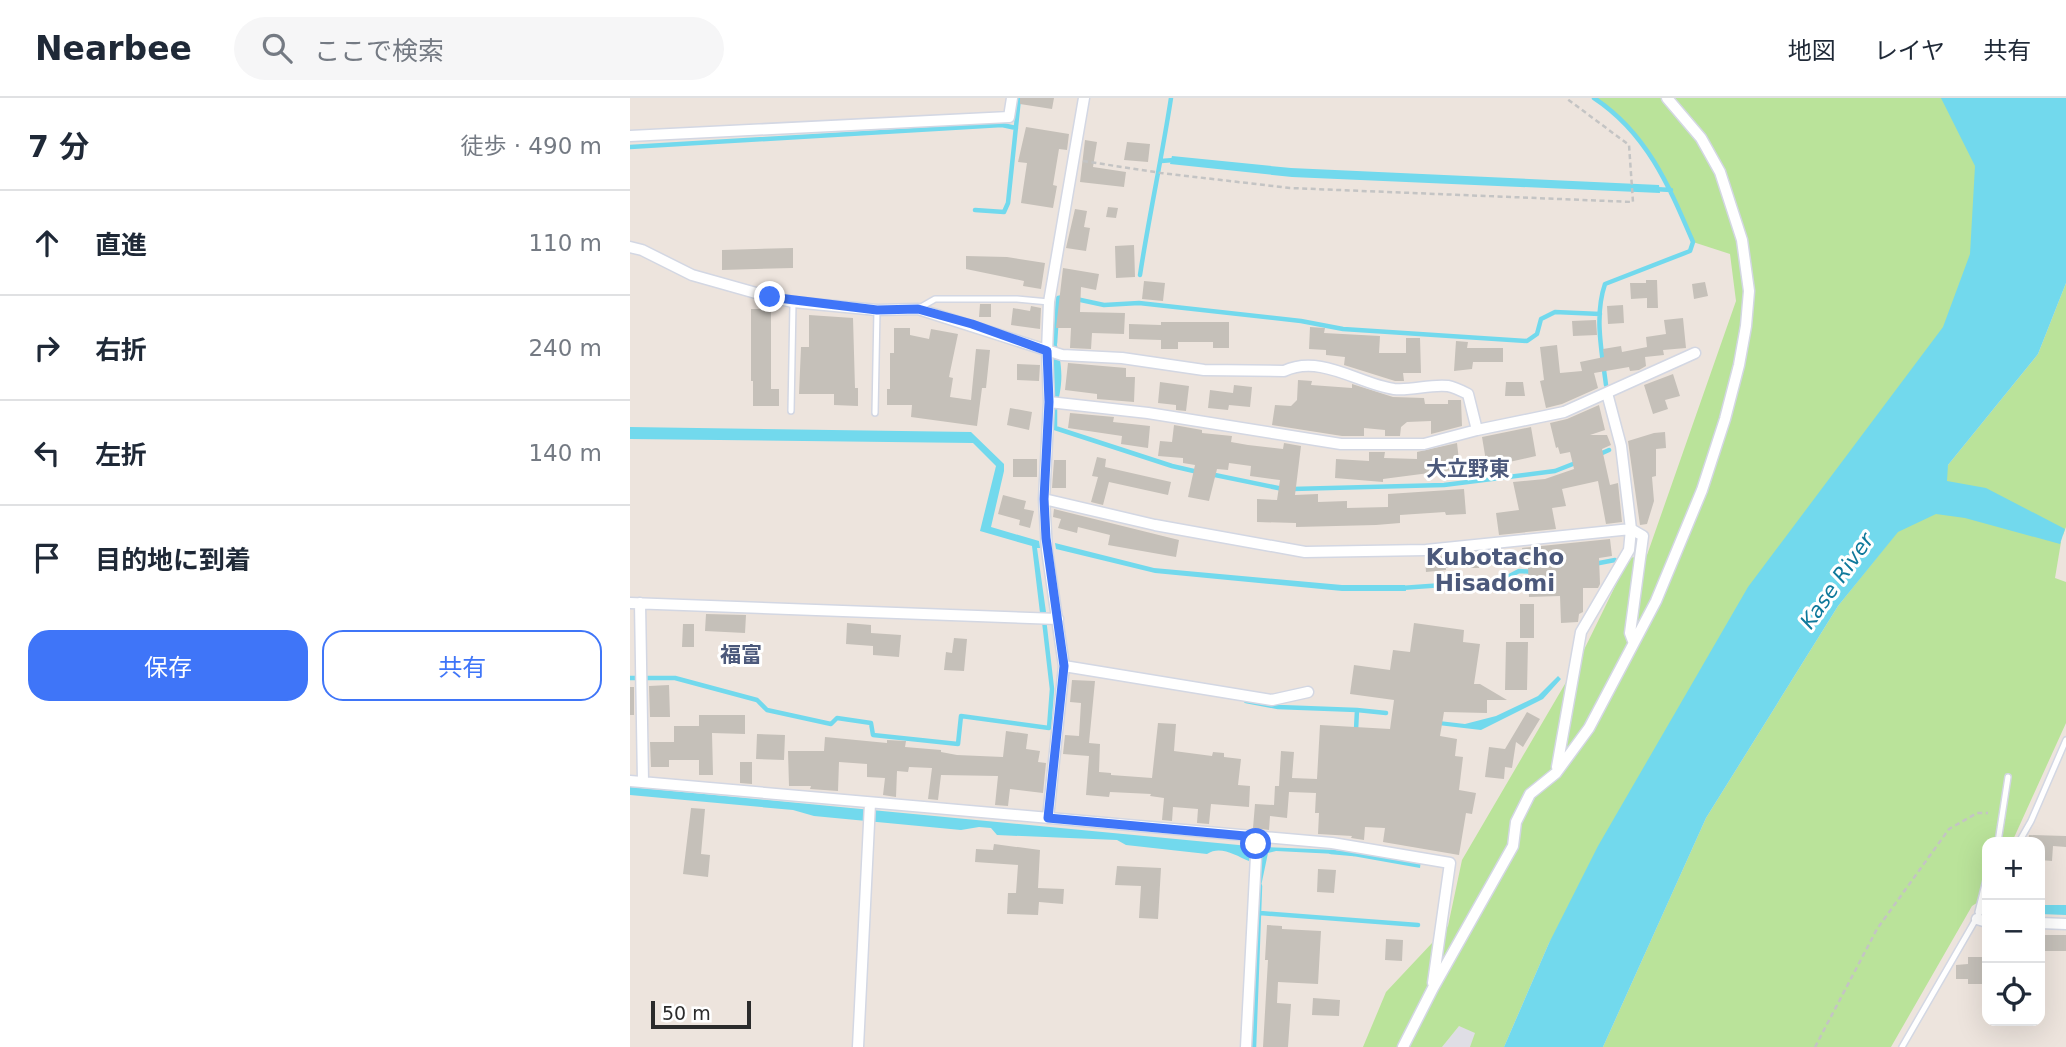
<!DOCTYPE html>
<html lang="ja">
<meta charset="utf-8">
<style>
:root{--surface:#fff;--page:#f6f6f7;--text:#1f2937;--muted:#747a83;--line:#e0e1e3;--accent:#3f75f8}
body{margin:0;font-family:"DejaVu Sans","Noto Sans JP",sans-serif;background:var(--page);color:var(--text)}
.controls{position:absolute;right:21px;bottom:21px;display:grid;overflow:hidden;border-radius:14px;box-shadow:0 7px 28px #0002}
.controls button{width:63px;height:63px;display:grid;place-items:center;padding:0;border:0;border-bottom:2px solid var(--line);background:var(--surface);color:var(--text);font:35px sans-serif}
.scale{position:absolute;left:21px;bottom:18px;width:100px;box-sizing:border-box;padding-left:7px;border:4px solid #2b2b2b;border-top:0;font-size:19px;line-height:24px;white-space:nowrap;color:#2b2b2b;-webkit-text-stroke:5px #fff;paint-order:stroke}
.stop{position:absolute;width:21px;height:21px;margin:-16px;border:5px solid #3f75f8;border-radius:50%;background:#fff}
.stop.end{background:#3f75f8;border-color:#fff;box-shadow:0 2px 7px #0008}
.list{margin:0;padding:0;list-style:none}
h2{display:flex;justify-content:space-between;align-items:center;height:91px;margin:0;padding:0 28px;font-size:30px}
h2 small{font-size:23px;font-weight:400;color:var(--muted)}
.list li{display:grid;grid-template-columns:46px 1fr auto;gap:21px;align-items:center;box-sizing:border-box;height:105px;padding:0 28px;border-top:2px solid var(--line)}
.list b{display:block;font-size:26px;white-space:nowrap}
.list em{font-size:23px;font-style:normal;color:var(--muted)}
.actions{display:flex;gap:14px;padding:21px 28px}
.actions a{flex:1;padding:16px 0;border:2px solid var(--accent);border-radius:21px;text-align:center;font-size:24px;color:var(--accent)}
.actions .main{background:var(--accent);color:#fff}
.icon{flex:none;width:38px;height:38px;fill:none;stroke:currentColor;stroke-width:2;stroke-linecap:round;stroke-linejoin:round}
.map{position:relative;flex:none;width:1436px;height:949px;overflow:hidden}
header{display:flex;align-items:center;gap:42px;box-sizing:border-box;height:98px;padding:0 35px;background:var(--surface);border-bottom:2px solid var(--line)}
header strong{font-size:33px}
nav{display:flex;gap:38px;margin-inline-start:auto;font-size:24px}
.search{width:490px;height:63px;background:var(--page);display:flex;align-items:center;gap:18px;box-sizing:border-box;padding:0 24px;border-radius:38px;color:var(--muted);font-size:26px}
main{display:flex}
aside{flex:1;background:var(--surface)}
.map>svg:first-child{display:block}
</style>
<header>
<strong>Nearbee</strong>
<div class="search"><svg class="icon" aria-label="search" viewBox="0 0 24 24"><circle cx="10" cy="10" r="6"/><path d="M15 15l6 6"/></svg>ここで検索</div>
<nav><a>地図</a><a>レイヤ</a><a>共有</a></nav>
</header>
<main>
<aside>
<h2>7 分<small>徒歩 · 490 m</small></h2>
<ul class="list">
<li><svg class="icon" aria-label="ahead" viewBox="0 0 24 24"><path d="M12 20V5M6 11l6-6 6 6"/></svg><div><b>直進</b></div><em>110 m</em></li>
<li><svg class="icon" aria-label="right" viewBox="0 0 24 24"><path d="M7 20v-9h11M14 6l5 5-5 5"/></svg><div><b>右折</b></div><em>240 m</em></li>
<li><svg class="icon" aria-label="left" viewBox="0 0 24 24"><path d="M17 20v-9H6M10 6l-5 5 5 5"/></svg><div><b>左折</b></div><em>140 m</em></li>
<li><svg class="icon" aria-label="arrive" viewBox="0 0 24 24"><path d="M6 21V4h12l-3 4 3 4H6"/></svg><div><b>目的地に到着</b></div></li>
</ul>
<div class="actions"><a class="main">保存</a><a>共有</a></div>
</aside>
<div class="map">
<svg width="1436" height="949" viewBox="0 0 1436 949">
<rect width="100%" height="100%" fill="#ede4dd"/>
<path fill="#dfdee5" d="M829,928L875,946L878,949H812Z"/>
<path fill="#bae39a" d="M964,0H1353L1345,211L919,845L874,949H840L845,935L829,928L812,949H733L756,894L818,828L832,762L949,562L999,460L1017,457L1106,203L1100,156L1063,144C1039,88 1017,35 964,0Z
M1436,185V429L1433,437L1310,397L1318,367L1408,256Z
M1305,407L1431,444L1425,480L1436,484V625L1382,744H1357L1356,799L1342,808L1261,949H973L1076,720L1208,508L1268,433Z"/>
<path fill="#72d9ed" d="M1311,0H1436V185L1408,256L1318,367L1317,383L1356,390L1435,431L1430,446L1335,420L1306,416L1268,434L1208,508L1076,720L973,949H874L919,845L968,748L1118,489L1313,229L1340,156L1345,68Z
M542,58L661,70L1029,87L1030,95L662,79L540,66Z
M425,239C433,270 434,284 425,315L423,247Z
M0,329L341,334L374,366V373L361,429L409,443L410,450H407L416,514L410,515L402,448L350,433L366,368L343,345L0,341Z
M425,445L524,470L712,487H775L776,493H712L525,475L426,451Z
M928,578L931,581L913,601L851,632L808,627L809,623L835,626L866,618L908,598Z
M0,689L619,748L621,756L619,763C605,757 590,747 577,756L496,747L487,742L367,737L361,730L349,729L331,732L184,718L163,712L0,697Z
M633,749L706,752V756L646,753L638,755L630,793V756Z
M718,753L791,762L790,770L717,757Z
M1410,807H1436V817L1410,816Z"/>
<g fill="none" stroke-linecap="round" stroke-linejoin="round">
<path stroke="#72d9ed" stroke-width="4.5" d="M964,0C1017,35 1039,88 1063,144L1060,153L975,186C964,218 972,255 976,287
M0,49L372,27L386,30
M531,63L544,62
M1024,91L1041,92
M345,112L374,114L378,105L389,0
M510,177C519,118 532,59 541,0
M446,201L474,207L509,205L671,223L713,231L897,243L907,236L911,221L925,214L970,216
M425,245L428,200L434,199
M425,310V330L542,368L568,374
M970,356L979,352
M580,376L653,391
M662,391L814,387L925,373L948,364
M964,466L985,462
M771,490L870,483L889,473L903,474
M0,580H45L127,602L137,612L201,626L207,620L241,625L243,637L328,646L331,618L419,630L422,591L414,522
M616,603L648,609L727,612L726,632
M727,612L756,615
M701,754L724,756
M630,815L788,827
M624,949L630,788"/>
</g>
<path fill="#c5c0b9" d="M390,0H424L422,11L390,6Z
M396,29L439,36L437,52L429,51L423,87L427,88L423,110L391,105L397,65L388,64Z
M455,42L467,44L463,69L496,74L494,89L450,84Z
M497,44L520,46L518,64L494,62Z
M478,109L488,110L486,120L476,119Z
M445,111L457,113L454,129L460,130L456,153L436,150Z
M504,147L505,179L486,180L485,148Z
M163,150V170L92,172V152Z
M336,158L377,159L415,165L411,191L393,188L394,183L336,171Z
M433,170L469,176L466,192L451,189L450,214L495,215L494,236L462,235L461,251L440,250L441,230H426Z
M1016,182H1027L1028,210H1017V200L1001,201L1000,185H1016Z
M514,183L535,185L533,203L512,201Z
M1075,184L1078,198L1064,201L1062,186Z
M350,206H361V219H349Z
M993,207L994,225L978,226L977,208Z
M401,208L411,210L410,231L381,227L383,210L400,213Z
M121,211H141V291H149V308H123V283H121Z
M179,217L223,220L225,290H228V308L204,307V296H169L171,249H179Z
M1053,220L1056,250L1033,252L1034,257L1015,259L1016,268L1009,272L1000,273L999,269L964,275L968,290L932,306L916,310L910,283L914,282L910,249L927,247L930,275L952,273L950,264L974,259L973,251L991,248L992,254L1017,249L1016,239L1036,236L1034,222Z
M966,222L967,237L943,238L942,223Z
M531,224H599V250H583V244H548V251H531V242L499,241V226L531,227Z
M680,229L695,230L694,235L750,238L749,255H776V240H790L791,275H773L774,283H765L714,267L715,259L696,257V252L679,251Z
M264,230H280V237L299,241L301,231L328,236L319,279L323,280L320,299L341,302L346,251L360,252L356,290H352L347,328L281,319L282,307H257V291H260V255H264Z
M826,243L838,244L837,250H873V264H843L842,271L824,273Z
M438,265L496,270V279H505L504,304L467,301V296L435,292Z
M387,266L410,267L409,283L387,282Z
M1043,276L1050,298L1035,302L1038,311L1023,316L1014,287Z
M668,282L682,283L681,287L722,290V286L763,299L794,300L795,306H818V302H831L832,328L801,336V323L777,324L771,329L770,338H755V332L734,330V338H712L642,327L645,307L661,308L667,302Z
M530,284L559,288L556,313L546,312V307L528,305Z
M876,284H893L895,298H875Z
M604,287L622,289L620,309L599,307L598,312L578,310L580,292L603,295Z
M969,307L975,332L960,337H977L981,347L972,351L980,387L988,385L992,424L976,426L968,383L932,391L936,408L922,410L926,431L869,437L866,415L889,412L883,384L915,381L944,371L940,354L930,356L928,349L926,350L920,325L937,321Z
M380,310L402,314L399,332L377,327Z
M440,315L484,319L483,324L520,328L518,350L491,346L492,338L438,330Z
M544,327L572,332V335L602,338L601,344L618,347L653,351L654,345L671,348L665,397L688,396V404L717,403V410L758,409V396L834,391L836,416L816,417L815,414L770,417V425L746,427L666,429V425L627,424V401L647,402L650,382L620,378L621,368L599,365L598,372L587,371L579,403L558,399L565,367L553,365V360L528,358L530,343L542,344Z
M901,329L906,358L857,369L852,339Z
M1035,334L1036,350L1026,351V378L1022,379L1024,403L1017,426L1010,427L998,343L1024,335Z
M827,345L830,371L753,381V384L705,380L706,361L739,363V354H755L754,360L787,361V354Z
M467,359L476,361L475,369L541,384L538,397L479,384L473,407L461,404L468,379L462,378Z
M383,361H407V379H383Z
M424,362H436V390H422Z
M373,397L396,403L394,411L404,413L400,430L389,427L390,422L368,416Z
M424,411L549,442L546,459L478,447L480,437L448,429L447,435L428,430L431,421L423,419Z
M980,441L982,458L969,460L970,486L968,490H953V514L949,516L948,524L931,525L930,498L899,499L898,467H894L892,450Z
M849,455V470H816V472L796,474L795,460Z
M890,506H904V540H890Z
M76,516L116,517L115,535L75,533Z
M217,525L241,527V535L271,537L269,559L243,557V548L216,546Z
M784,525L834,532L833,544L850,546L844,586H850L877,602H857V615L814,614L810,638L827,641L825,658L833,659L829,692L846,695L842,716L836,715L829,757L753,744L755,730L735,729L734,742L721,740L722,738L688,736L689,715H685L686,695L659,694L657,720L640,718L639,732L623,730L625,706L644,707L645,688H649L651,653L664,654L662,680L687,681L690,627L760,631L764,602L720,596L724,567L760,572L763,552L780,554Z
M53,526H64V549H52Z
M324,540L337,541L334,573L314,572L316,554L322,555Z
M876,544H898L897,592H875Z
M442,582L465,583L459,645L470,646L469,674L481,675V677L522,680L528,625L546,626L544,653L582,658L583,654L594,655V659L611,661L608,687L620,688L619,709L581,706L579,726L567,725L568,711L543,709L542,723L532,722L534,700L520,698L521,696L480,694L479,699L456,697L459,658L433,656L435,637L449,638L451,605L440,604Z
M39,587L40,619H20L19,588Z
M0,589H4V617H0Z
M897,614L910,621L893,649L886,644L882,670L875,669L874,681L855,679L859,649L875,651Z
M69,617H115V636L82,635L83,677H69V662H39V669H21L20,644H44V628H69Z
M376,633L398,636L396,651L410,653L408,664L416,665L413,695L380,691L378,708L365,707L368,678L311,677L308,702L298,701L302,670L279,669L278,674L267,673L266,699L253,697L255,680L237,679V666L209,664L208,693L180,691L181,688H159L158,653H194L195,639L257,645V642L276,643L275,649L311,652V654L327,657L373,659Z
M127,636L155,637L154,662L126,661Z
M110,664H122V686L110,685Z
M61,710L75,711L71,756L80,757L78,779L53,776Z
M1399,737L1436,738V749L1423,748L1422,763L1410,762V744H1398Z
M364,746L410,752L408,790L434,791L433,806L409,804L408,817L377,816L378,795H386L388,767L345,764L346,751L363,752Z
M487,768L531,770L528,821L509,820L511,788L485,787Z
M688,771L706,772L704,795L687,794Z
M637,827L652,828V831L691,833L688,886L648,884L647,905L661,906L658,949H633L638,862H635Z
M1410,837H1436V853H1410Z
M756,841L773,842L772,863L755,862Z
M1338,859H1353V886H1338V881H1326V867L1338,866Z
M683,900L710,902L709,918L682,917Z"/>
<g fill="none" stroke-linecap="round" stroke-linejoin="round">
<defs>
<path id="lane" d="M291,209L305,201H387L419,204
M161,313L163,205
M245,315L247,212
M1368,744L1378,679
M1389,744L1401,723L1436,642
M1348,814L1357,778
M1272,949L1357,802"/>
<path id="street" d="M0,38L379,19L382,0
M0,149L12,152L62,177L140,199L163,204L247,212L288,211L432,257L492,260L574,272L654,273C691,256 729,286 764,291C782,293 799,286 818,288C824,289 832,293 838,296L847,332
M977,295L991,348L1001,431L1013,438L1000,535L1003,543
M419,304L518,315L711,346H794L847,332L934,314L1065,255
M414,401L525,427L675,454L796,452L1001,431L999,452L951,534L927,669
M0,505L428,521
M10,505L13,684
M434,568L642,602L678,594
M0,683L702,745L820,765L803,885
M418,720L434,568L417,452L414,401L419,304L417,253L419,204L454,0
M1347,821L1357,824
M1410,825L1436,826
M228,949L240,705
M616,949L627,739
M773,949L803,890L883,748L886,724L900,696L926,675L959,630L1026,503L1072,392L1095,321L1109,267L1116,228L1119,193L1112,142L1090,74L1071,40L1037,0"/>
</defs>
<use href="#lane" stroke="#d3d7e3" stroke-width="8"/>
<use href="#street" stroke="#d3d7e3" stroke-width="13"/>
<path stroke="#c4c4c4" stroke-width="2.5" stroke-dasharray="5 3.5" stroke-linecap="butt" d="M453,63L531,75L660,90L1003,104L999,47L936,0
M1185,949L1247,831L1319,731L1347,715H1358"/>
<use href="#lane" stroke="#fff" stroke-width="5"/>
<use href="#street" stroke="#fff" stroke-width="10"/>
</g>
<g fill="none" stroke-linecap="round" stroke-linejoin="round">
<path stroke="#3f75f8" stroke-width="9" d="M140,199L247,212L288,211L342,226L417,253L419,304L414,401L416,440L434,568L418,720L626,739V746"/>
</g>
<g text-anchor="middle" stroke-width="6" stroke-linejoin="round" paint-order="stroke">
<g font-size="21" font-weight="bold" fill="#4c597b" stroke="#fff">
<text x="838" y="378">大立野東</text>
<text x="111" y="564">福富</text>
</g>
<g font-size="21" font-style="italic" fill="#0f799b" stroke="#fff">
<text transform="translate(1207 483) rotate(-55)" y="7">Kase River</text>
</g>
<g font-size="23" font-weight="bold" fill="#4c597b" stroke="#fff">
<text x="865" y="467">Kubotacho<tspan x="865" dy="26">Hisadomi</tspan></text>
</g>
</g>
</svg>
<div class="controls">
<button>+</button>
<button>−</button>
<button><svg class="icon" aria-label="locate" viewBox="0 0 24 24"><circle cx="12" cy="12" r="6"/><path d="M12 2v4M12 18v4M2 12h4M18 12h4"/></svg></button>
</div>
<div class="scale">50 m</div>
<div class="stop" style="left:626px;top:746px"></div>
<div class="stop end" style="left:140px;top:199px"></div>
</div>
</main>
